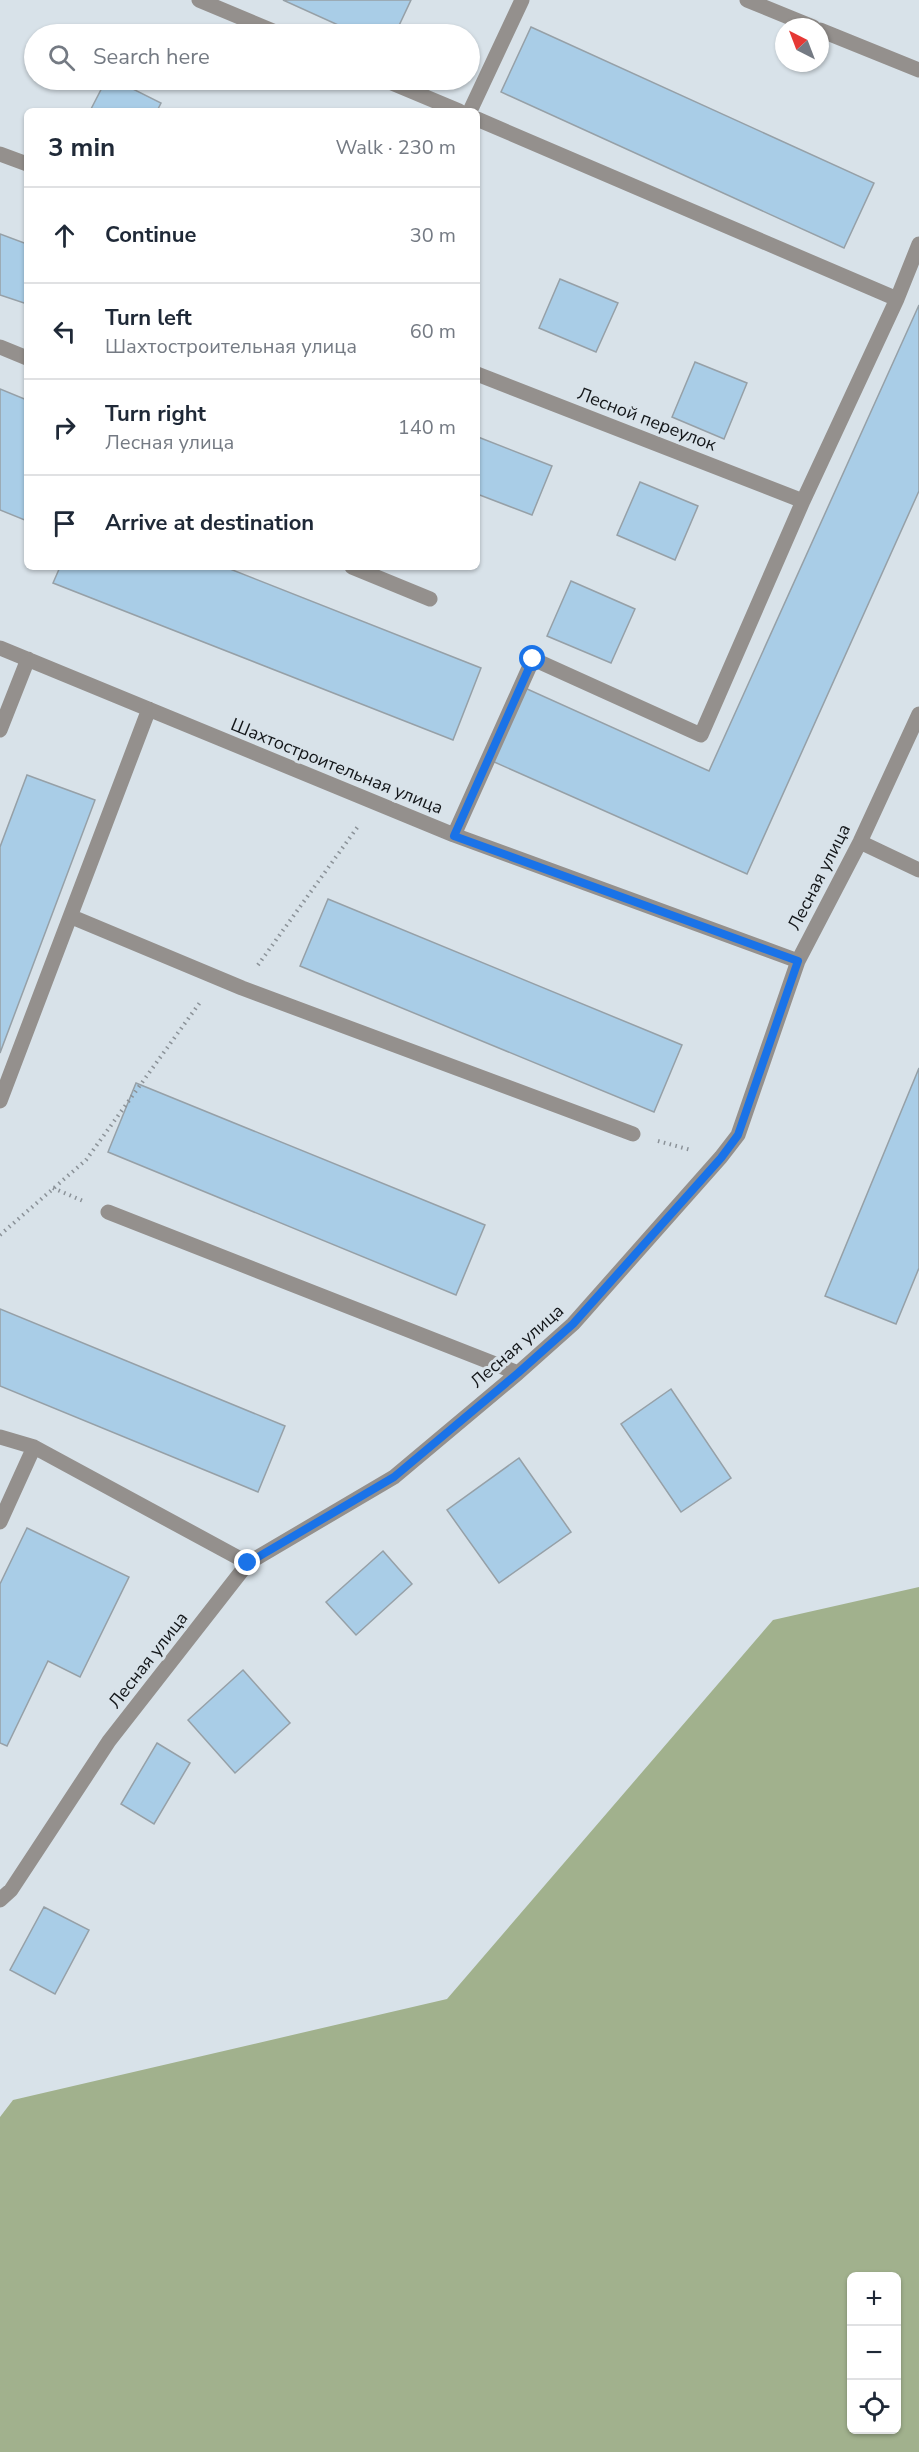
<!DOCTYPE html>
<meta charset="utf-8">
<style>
:root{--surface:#fff;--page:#f2f2f3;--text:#1f2937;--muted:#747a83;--line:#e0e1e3}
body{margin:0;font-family:"Nunito Sans",sans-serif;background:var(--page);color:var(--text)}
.controls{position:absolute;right:18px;bottom:18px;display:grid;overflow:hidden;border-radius:9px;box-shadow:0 2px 4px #0004}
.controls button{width:54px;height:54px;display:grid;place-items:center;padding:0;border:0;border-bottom:2px solid var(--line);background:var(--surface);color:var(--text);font:30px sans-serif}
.compass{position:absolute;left:775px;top:18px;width:54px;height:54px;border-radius:50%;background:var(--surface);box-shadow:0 2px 4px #0004;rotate:318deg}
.stop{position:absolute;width:18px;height:18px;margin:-14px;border:4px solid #1a73e8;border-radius:50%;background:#fff}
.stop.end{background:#1a73e8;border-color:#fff;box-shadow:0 2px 6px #0008}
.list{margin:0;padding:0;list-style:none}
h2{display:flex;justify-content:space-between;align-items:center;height:78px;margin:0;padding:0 24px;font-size:26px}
h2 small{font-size:20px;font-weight:400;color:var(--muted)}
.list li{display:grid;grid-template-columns:39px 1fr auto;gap:18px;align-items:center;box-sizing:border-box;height:96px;padding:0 24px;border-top:2px solid var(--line)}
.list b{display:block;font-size:22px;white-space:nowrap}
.list p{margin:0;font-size:20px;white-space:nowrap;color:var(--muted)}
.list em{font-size:20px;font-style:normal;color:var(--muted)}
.icon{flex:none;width:33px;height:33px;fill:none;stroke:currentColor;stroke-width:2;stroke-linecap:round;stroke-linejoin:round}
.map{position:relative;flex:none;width:919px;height:2452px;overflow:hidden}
.search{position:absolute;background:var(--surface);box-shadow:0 2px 4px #0004;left:24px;top:24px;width:456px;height:66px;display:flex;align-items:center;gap:15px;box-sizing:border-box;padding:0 21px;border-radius:33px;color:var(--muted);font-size:22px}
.panel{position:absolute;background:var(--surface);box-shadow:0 2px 4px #0004;left:24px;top:108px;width:456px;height:462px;border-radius:9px}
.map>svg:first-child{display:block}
</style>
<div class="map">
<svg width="919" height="2452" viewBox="0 0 919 2452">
<rect width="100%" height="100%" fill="#d8e2e9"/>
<path fill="#a1b18d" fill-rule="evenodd" d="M919,1587V2452H0V2117L13,2100L447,1999L773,1620ZM852,2276H896V2430H852Z"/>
<path fill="#a9cde7" stroke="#96a0a7" stroke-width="1.5" d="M283,0H411L395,34H358Z
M531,27L874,183L844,248L501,92Z
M106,80H115L161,103L157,111H90Z
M0,234L27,244V304L0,295Z
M560,279L618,303L596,352L539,328Z
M919,305V491L747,874L492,761L525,688L709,771Z
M695,362L747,383L724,439L672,417Z
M0,389L27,400V521L0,510Z
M478,437L552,466L532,515L477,494Z
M640,482L698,506L675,560L617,535Z
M60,567H225L481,668L453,740L53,583Z
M571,581L635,609L611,663L547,636Z
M27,775L95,800L0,1053V847Z
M328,899L682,1045L654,1112L300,966Z
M919,1068V1268L896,1324L825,1296Z
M136,1083L485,1225L456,1295L108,1152Z
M0,1309L285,1426L258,1492L0,1386Z
M671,1389L731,1478L681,1512L621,1424Z
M519,1458L571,1532L499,1583L447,1510Z
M27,1528L129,1577L80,1677L48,1661L7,1746L0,1743V1584Z
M383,1551L412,1584L356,1635L326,1602Z
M243,1670L290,1723L235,1773L188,1720Z
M157,1743L190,1763L154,1824L121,1804Z
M44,1907L89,1930L55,1994L10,1970Z"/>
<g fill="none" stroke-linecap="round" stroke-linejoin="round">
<path stroke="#8b9298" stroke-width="4" stroke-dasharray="1.5 4.5" stroke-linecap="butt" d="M258,965L359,825
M658,1141L691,1150
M53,1188L83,1201
M0,1235L86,1160L201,1001"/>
<path stroke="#94908d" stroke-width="15" d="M199,0L280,34
M747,0L813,27
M820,30L919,70
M385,80L459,111
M470,111L522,0
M477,119L897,299
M0,154L27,164
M0,347L27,358
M477,374L803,501
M352,567L430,599
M0,648L454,835L798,961
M0,730L28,659
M454,835L533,659L701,735L803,501L897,299L919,244
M860,842L919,870
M72,917L242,988L633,1134
M0,1101L149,709
M108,1212L518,1373
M0,1437L34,1447L248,1563
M0,1522L34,1447
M0,1900L11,1890L109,1741L248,1563L394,1477L518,1373L573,1324L721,1157L738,1135L798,961L860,842L919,714"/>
</g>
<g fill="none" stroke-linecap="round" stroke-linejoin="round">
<path stroke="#1a73e8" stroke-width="8" d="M248,1563L394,1477L518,1373L573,1324L721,1158L738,1135L798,961L454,836L533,659"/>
</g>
<g text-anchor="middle" stroke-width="6" stroke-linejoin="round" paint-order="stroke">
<g font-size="18" fill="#131619" stroke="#d8e2e9">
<text transform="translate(647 419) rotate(21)" y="6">Лесной переулок</text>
<text transform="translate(337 766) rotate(22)" y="6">Шахтостроительная улица</text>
<text transform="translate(819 877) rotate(-63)" y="6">Лесная улица</text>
<text transform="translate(517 1346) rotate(-41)" y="6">Лесная улица</text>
<text transform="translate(148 1660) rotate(-52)" y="6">Лесная улица</text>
</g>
</g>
</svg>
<div class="controls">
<button>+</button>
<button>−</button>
<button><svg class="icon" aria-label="locate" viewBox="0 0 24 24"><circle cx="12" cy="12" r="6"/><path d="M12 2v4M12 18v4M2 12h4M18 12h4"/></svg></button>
</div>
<svg class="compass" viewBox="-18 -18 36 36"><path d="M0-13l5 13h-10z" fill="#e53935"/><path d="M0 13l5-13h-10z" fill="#747a83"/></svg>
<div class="stop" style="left:533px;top:659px"></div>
<div class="stop end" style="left:248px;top:1563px"></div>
<div class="search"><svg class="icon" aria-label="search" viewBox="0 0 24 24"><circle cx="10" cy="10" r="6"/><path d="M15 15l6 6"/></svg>Search here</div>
<section class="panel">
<h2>3 min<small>Walk · 230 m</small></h2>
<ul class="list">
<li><svg class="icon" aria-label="ahead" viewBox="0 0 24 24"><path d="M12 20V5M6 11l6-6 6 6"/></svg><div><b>Continue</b></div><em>30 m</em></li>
<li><svg class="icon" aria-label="left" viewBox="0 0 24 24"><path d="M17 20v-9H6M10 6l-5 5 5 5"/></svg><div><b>Turn left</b><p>Шахтостроительная улица</p></div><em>60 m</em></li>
<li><svg class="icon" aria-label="right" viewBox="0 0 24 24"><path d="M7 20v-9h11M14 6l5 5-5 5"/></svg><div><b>Turn right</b><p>Лесная улица</p></div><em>140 m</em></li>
<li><svg class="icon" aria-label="arrive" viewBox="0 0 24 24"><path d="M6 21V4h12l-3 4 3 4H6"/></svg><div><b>Arrive at destination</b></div></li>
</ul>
</section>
</div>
